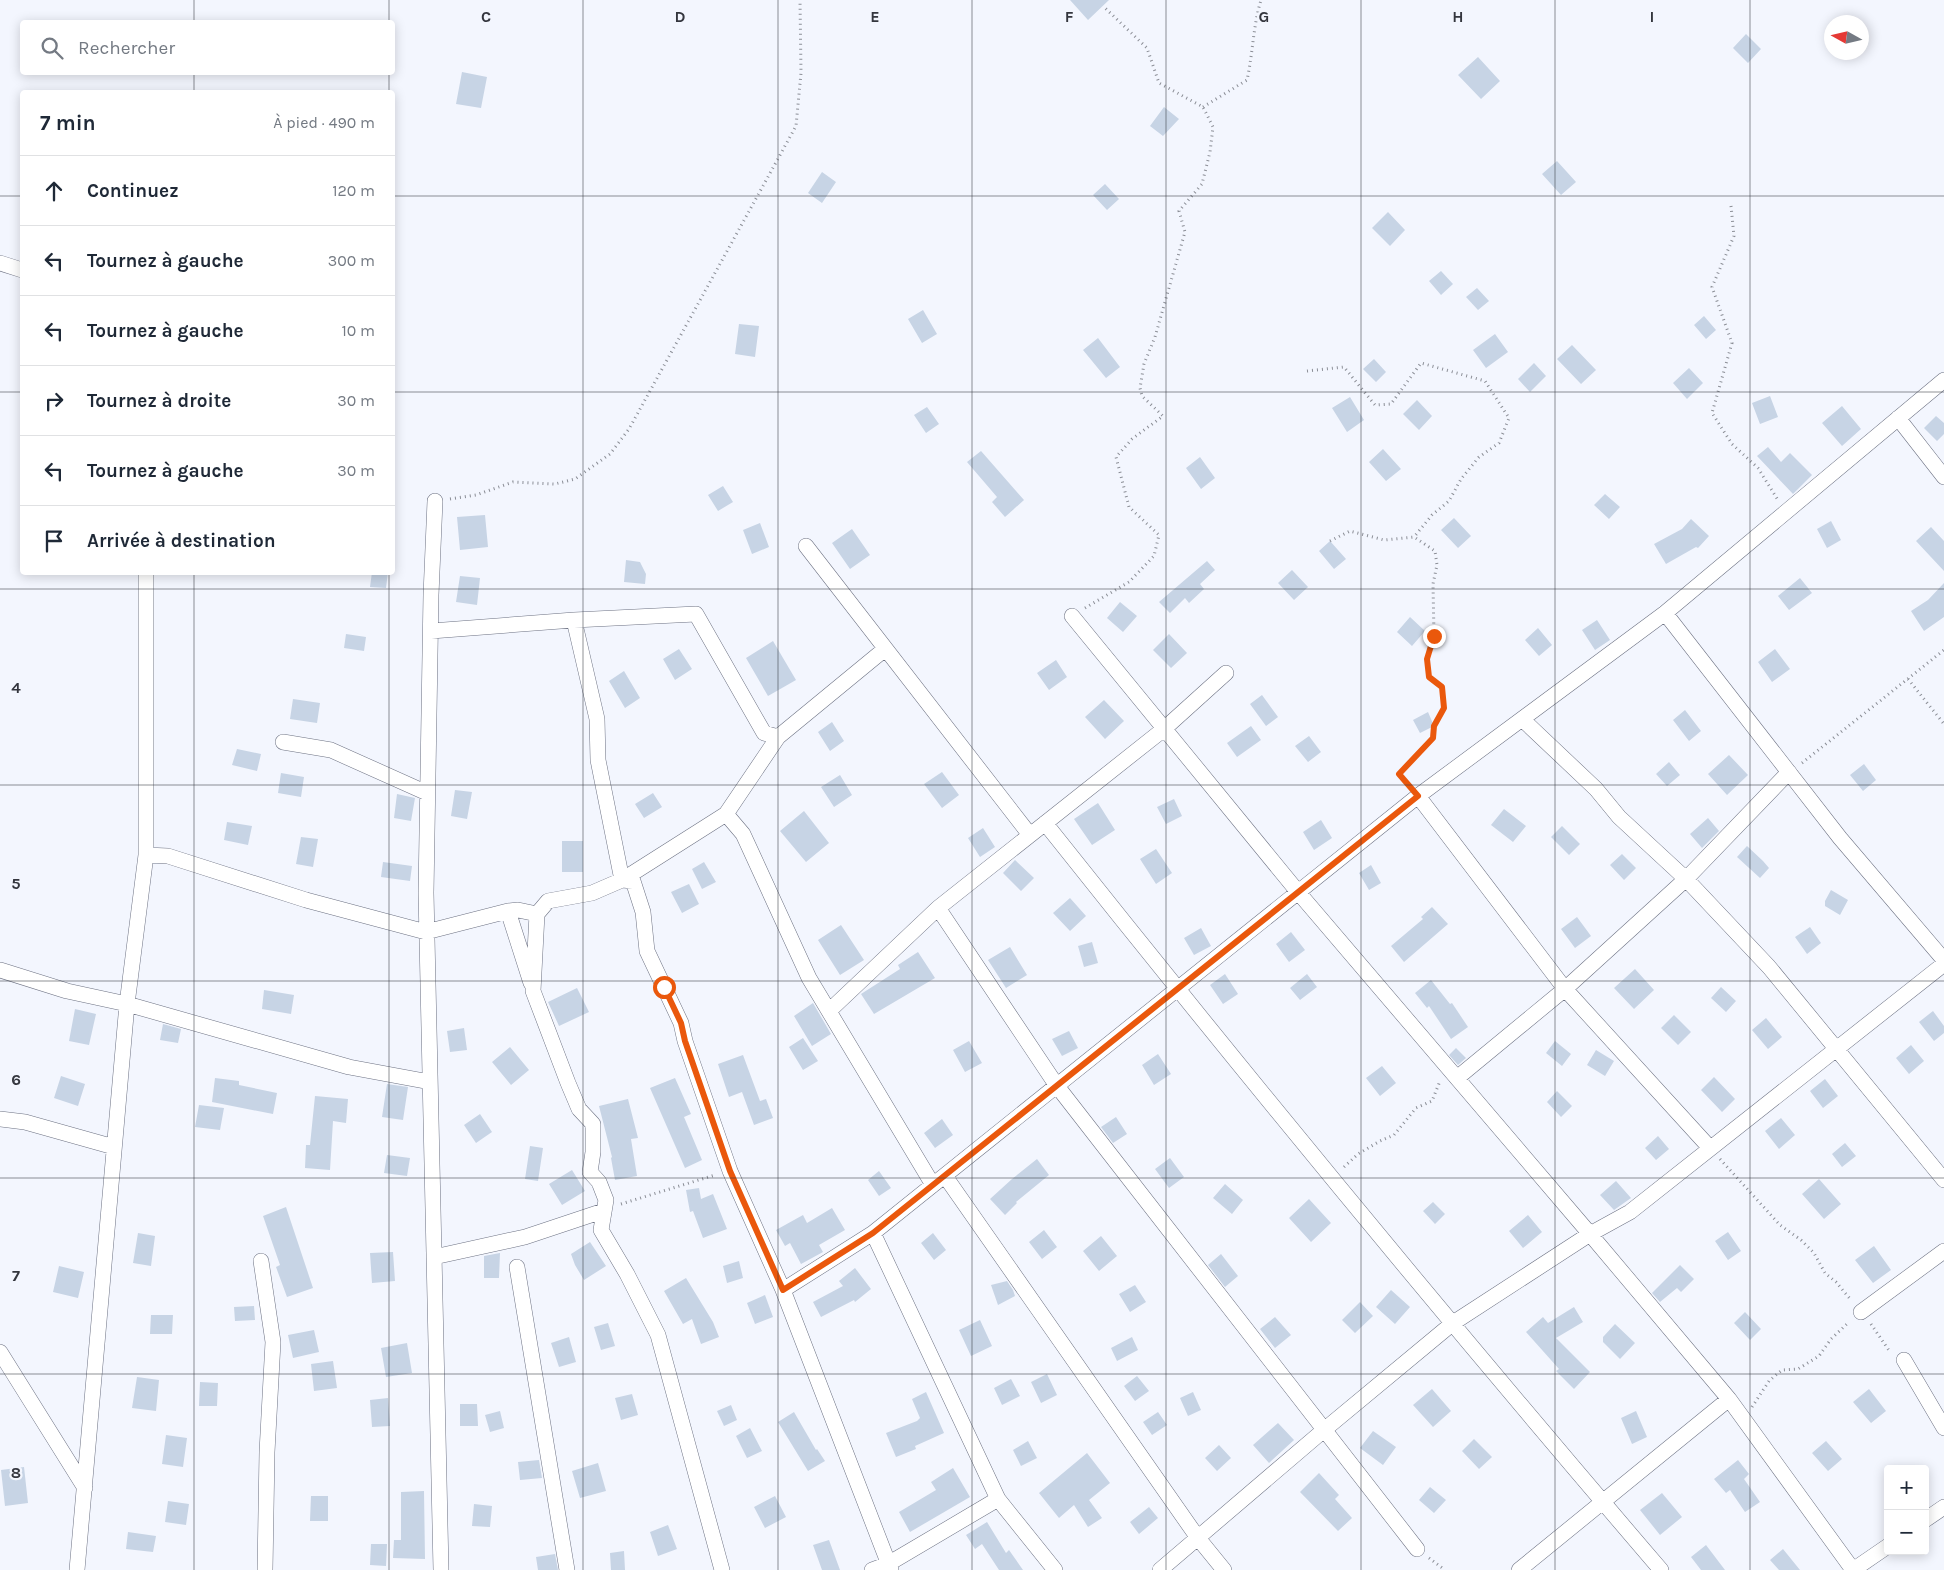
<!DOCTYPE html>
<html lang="fr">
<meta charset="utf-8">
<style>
:root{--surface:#fff;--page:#f6f6f7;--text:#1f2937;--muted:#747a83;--line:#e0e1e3}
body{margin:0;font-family:Karla,sans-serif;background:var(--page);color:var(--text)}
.controls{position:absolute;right:15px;bottom:15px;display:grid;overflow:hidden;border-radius:5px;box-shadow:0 2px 12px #0003}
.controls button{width:45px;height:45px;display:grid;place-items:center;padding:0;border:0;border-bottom:1px solid var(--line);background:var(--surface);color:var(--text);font:25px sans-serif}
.compass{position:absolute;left:1824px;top:15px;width:45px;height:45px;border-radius:50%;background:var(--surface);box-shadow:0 2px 12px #0003;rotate:278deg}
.stop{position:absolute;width:15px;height:15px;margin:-11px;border:4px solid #ea580c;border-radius:50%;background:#fff}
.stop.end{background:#ea580c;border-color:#fff;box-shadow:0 1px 5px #0008}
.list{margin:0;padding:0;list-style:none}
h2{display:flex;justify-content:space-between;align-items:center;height:65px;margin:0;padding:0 20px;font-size:21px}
h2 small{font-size:16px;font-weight:400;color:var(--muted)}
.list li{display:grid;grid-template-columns:32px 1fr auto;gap:15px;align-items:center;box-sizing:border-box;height:70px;padding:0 20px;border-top:1px solid var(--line)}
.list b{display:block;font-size:19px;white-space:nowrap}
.list em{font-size:16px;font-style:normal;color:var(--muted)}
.icon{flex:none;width:28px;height:28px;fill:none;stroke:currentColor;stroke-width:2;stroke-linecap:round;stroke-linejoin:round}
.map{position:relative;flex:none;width:1944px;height:1570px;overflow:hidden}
.search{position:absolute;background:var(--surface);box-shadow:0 2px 12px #0003;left:20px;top:20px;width:375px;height:55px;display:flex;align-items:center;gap:12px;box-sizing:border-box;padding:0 18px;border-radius:5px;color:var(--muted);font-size:19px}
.panel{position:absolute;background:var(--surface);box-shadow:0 2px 12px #0003;left:20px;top:90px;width:375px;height:485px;border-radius:5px}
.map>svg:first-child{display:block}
</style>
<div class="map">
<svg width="1944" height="1570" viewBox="0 0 1944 1570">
<rect width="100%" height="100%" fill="#f3f6fe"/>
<path fill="#c7d4e5" d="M1070,0H1109L1088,20Z
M1746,34L1761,49L1748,63L1733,48Z
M1478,57L1500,81L1481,99L1458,75Z
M462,72L487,77L481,108L456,104Z
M1164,107L1179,119L1163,136L1150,126Z
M1557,161L1576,182L1561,195L1542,174Z
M822,172L836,182L822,203L808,193Z
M1105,184L1119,199L1107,210L1093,195Z
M1388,212L1405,230L1390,246L1372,228Z
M1441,271L1453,284L1441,295L1429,281Z
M1477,288L1489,301L1478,310L1466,297Z
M923,310L937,334L922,343L908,319Z
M1704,316L1716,330L1706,339L1694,325Z
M739,324L759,326L755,357L735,354Z
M1495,334L1508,352L1486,368L1473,350Z
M1098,338L1120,367L1106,378L1083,350Z
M1572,345L1596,370L1581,384L1557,359Z
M1374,359L1386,372L1376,382L1363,369Z
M1534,363L1546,376L1530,392L1518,379Z
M1689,368L1703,383L1687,399L1673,383Z
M1770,396L1778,417L1760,424L1752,403Z
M1350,397L1364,420L1347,432L1332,408Z
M1417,400L1432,416L1419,430L1403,414Z
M1842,406L1861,429L1842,446L1822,423Z
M927,407L939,424L926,433L914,415Z
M1936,416L1944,423V434L1937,441L1924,428Z
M1768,447L1781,462L1790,453L1812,475L1793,494L1757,456Z
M1383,449L1401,469L1386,481L1369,462Z
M981,451L1024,500L1005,517L992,502L997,497L967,462Z
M1200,457L1215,478L1201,489L1186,468Z
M723,486L733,502L718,511L708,495Z
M1605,494L1620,507L1609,519L1594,505Z
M485,515L488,547L460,550L457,517Z
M1454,518L1471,536L1458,548L1441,530Z
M1691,519L1709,536L1698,548L1696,547L1666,564L1654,544L1682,529Z
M1831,521L1841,540L1827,548L1817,529Z
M760,523L769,547L752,554L743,530Z
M1931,527L1944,541V571L1916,541Z
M852,529L870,555L850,569L832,543Z
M1330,541L1346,559L1334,569L1319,551Z
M626,560L640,562L646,574L645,584L624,582Z
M1207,561L1215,570L1200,584L1204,589L1189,603L1185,598L1170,613L1159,602Z
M1292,570L1308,587L1294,600L1278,583Z
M372,572H388L386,588L370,587Z
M460,576L480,578L477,605L456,602Z
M1800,578L1812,593L1789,610L1778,596Z
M1944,583V617L1924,631L1911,611L1928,600Z
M1120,602L1137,616L1123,632L1107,618Z
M1410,617L1425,631L1412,646L1397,632Z
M1597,620L1610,640L1595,650L1582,630Z
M1538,628L1552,645L1539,656L1525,640Z
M346,634L366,637L364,651L344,648Z
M1169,634L1187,653L1171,668L1153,650Z
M773,641L796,680L768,696L746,658Z
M679,649L692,669L675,680L663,659Z
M1775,649L1790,669L1772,682L1758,662Z
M1056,660L1067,677L1049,690L1037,673Z
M624,671L640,698L625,708L609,681Z
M1262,695L1278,717L1266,726L1250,704Z
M293,699L320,703L317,723L290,719Z
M1104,700L1124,721L1105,739L1085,717Z
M1685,710L1701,731L1689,741L1673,720Z
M1428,712L1434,726L1420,733L1413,720Z
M832,722L844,741L830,751L818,732Z
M1251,726L1261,740L1237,757L1227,743Z
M1309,736L1321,752L1308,762L1295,746Z
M237,749L261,754L257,771L232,765Z
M1729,755L1748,775L1727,795L1708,774Z
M1669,762L1680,775L1667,786L1656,774Z
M1864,764L1876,780L1863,791L1850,775Z
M942,772L959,795L942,808L924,784Z
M281,773L304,777L301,797L278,793Z
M840,775L852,795L834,807L821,787Z
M455,790L472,792L467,819L451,816Z
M653,793L662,807L644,818L635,804Z
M397,794L415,798L411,821L394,818Z
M1174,799L1182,816L1166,824L1157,807Z
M1098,803L1115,830L1092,845L1074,819Z
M1504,809L1526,826L1513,842L1491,825Z
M804,811L829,843L806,862L780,831Z
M1708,818L1719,831L1702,848L1690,834Z
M1321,820L1332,838L1314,850L1303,832Z
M227,822L252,826L248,845L224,840Z
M1562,826L1580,844L1569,855L1551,837Z
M983,828L995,847L980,857L968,838Z
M301,837L318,839L313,867L296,864Z
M562,841H583V872H562Z
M1747,846L1763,861L1769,868L1760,878L1737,857Z
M1156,849L1172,873L1156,884L1140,859Z
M1622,854L1636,868L1624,880L1610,865Z
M1015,860L1034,878L1021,891L1003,873Z
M383,862L412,866L410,881L381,877Z
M704,862L716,882L702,889L692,869Z
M1371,865L1381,883L1369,890L1359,873Z
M689,884L699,904L682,913L671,892Z
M1831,890L1848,900L1840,915L1825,906V901Z
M1070,898L1086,916L1070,931L1053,913Z
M1432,907L1448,924L1404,962L1391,946L1423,919L1421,917Z
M1577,917L1591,936L1575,948L1561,929Z
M841,925L864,960L840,975L818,940Z
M1810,927L1821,943L1807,954L1795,937Z
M1201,928L1211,946L1194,955L1184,938Z
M1291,932L1305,950L1289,962L1276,944Z
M1092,942L1098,963L1084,967L1078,946Z
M1010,947L1027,975L1006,988L988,960Z
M918,952L935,978L874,1014L861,994L900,969L898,965Z
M1635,969L1654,990L1634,1009L1614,988Z
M1225,974L1238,994L1223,1004L1210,985Z
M1307,974L1317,987L1300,1000L1290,988Z
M1431,980L1450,1004L1452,1003L1468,1027L1451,1039L1429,1006L1427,1008L1415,993Z
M1721,987L1736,1001L1726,1012L1711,998Z
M577,988L589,1012L559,1026L548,1002Z
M264,990L294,995L291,1014L262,1009Z
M813,1003L831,1034L812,1046L794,1016Z
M75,1009L96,1014L89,1045L69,1041Z
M1933,1011L1944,1026V1033L1934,1041L1919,1022Z
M1674,1015L1691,1032L1678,1045L1661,1028Z
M1766,1018L1782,1037L1768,1049L1752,1030Z
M163,1024L181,1029L178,1043L160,1040Z
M464,1028L467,1050L450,1052L447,1031Z
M1069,1031L1078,1048L1062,1056L1052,1039Z
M803,1038L818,1061L803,1070L789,1047Z
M969,1041L982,1063L965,1072L953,1050Z
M1555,1041L1571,1054L1562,1066L1546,1053Z
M1911,1045L1924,1061L1909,1074L1896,1058Z
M510,1047L529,1070L511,1085L492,1062Z
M1456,1048L1466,1058L1458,1065L1449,1055Z
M1596,1050L1614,1061L1605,1076L1587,1065Z
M1158,1054L1171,1074L1154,1085L1142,1065Z
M743,1055L760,1101L766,1099L773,1118L754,1125L742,1092L729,1097L718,1064Z
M1382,1066L1396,1083L1380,1096L1366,1078Z
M61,1076L85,1084L78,1106L54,1098Z
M1714,1077L1735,1099L1722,1112L1701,1090Z
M215,1078L239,1081V1085L277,1093L273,1114L212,1102Z
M675,1078L691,1114L684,1117L702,1160L685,1168L650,1088Z
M1825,1079L1838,1096L1823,1108L1810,1091Z
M387,1084L408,1087L403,1120L382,1117Z
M1557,1091L1572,1106L1561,1117L1547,1102Z
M315,1096L348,1099L346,1123L333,1121L330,1170L305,1168L306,1145H310Z
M628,1099L638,1138L631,1139L637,1176L615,1180L611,1158L612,1157L599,1106Z
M199,1105L224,1108L220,1130L195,1127Z
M480,1114L492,1132L476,1143L464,1125Z
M1116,1117L1127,1134L1113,1143L1101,1127Z
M1781,1118L1795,1135L1779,1149L1765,1131Z
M942,1119L953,1135L935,1148L924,1133Z
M1658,1136L1669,1149L1656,1160L1645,1148Z
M1845,1143L1856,1156L1842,1167L1832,1154Z
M530,1146L543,1148L538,1181L525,1179Z
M387,1155L410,1158L407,1176L384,1173Z
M1170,1158L1184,1177L1169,1188L1155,1169Z
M1037,1159L1049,1175L1016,1202L1017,1203L1005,1215L990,1199L1012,1179Z
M572,1170L585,1191L562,1205L549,1184Z
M879,1171L891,1188L879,1196L868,1180Z
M1819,1179L1841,1204L1824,1219L1802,1194Z
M1616,1181L1631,1198L1614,1210L1600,1195Z
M1225,1184L1243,1200L1232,1214L1213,1198Z
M699,1188L701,1199L713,1194L727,1229L703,1238L693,1211L690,1212L686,1190Z
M1309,1199L1331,1223L1311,1242L1289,1218Z
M1433,1202L1445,1214L1435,1224L1423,1211Z
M286,1207L313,1288L287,1297L276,1267L280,1265L263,1216Z
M832,1208L845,1230L819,1245L823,1252L801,1264L790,1243L785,1246L776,1230L803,1215L807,1223Z
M1528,1215L1542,1232L1523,1248L1509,1231Z
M1044,1230L1057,1247L1042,1259L1029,1242Z
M1728,1232L1741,1251L1728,1260L1715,1241Z
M138,1233L155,1236L151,1266L133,1263Z
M933,1233L946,1250L934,1260L921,1243Z
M1101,1236L1117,1256L1099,1271L1083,1251Z
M590,1242L606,1266L584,1280L575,1265L571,1254Z
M1874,1246L1891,1270L1873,1283L1855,1260Z
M393,1252L395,1281L372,1283L370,1253Z
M500,1253L499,1278H484V1256Z
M1221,1254L1238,1276L1225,1287L1208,1265Z
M739,1261L743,1278L727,1283L723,1266Z
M1680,1265L1694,1279L1681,1292L1677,1288L1660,1302L1652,1293Z
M59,1266L84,1272L78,1298L53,1292Z
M855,1268L871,1289L855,1302L854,1300L821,1317L813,1302L843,1286L839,1281Z
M686,1278L713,1322L719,1337L701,1344L692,1319L683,1324L664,1291Z
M1007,1281L1013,1290L1015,1296L998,1305L991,1285Z
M1135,1285L1146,1302L1130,1312L1119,1294Z
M1391,1290L1410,1307L1395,1324L1376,1307Z
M765,1295L773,1317L755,1324L747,1303Z
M1360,1302L1373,1316L1355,1333L1342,1320Z
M254,1306L255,1320L235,1321L234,1307Z
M1574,1307L1583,1322L1556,1338L1590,1372L1574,1389L1556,1371L1559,1369L1526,1332L1543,1317L1548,1323Z
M1745,1312L1761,1329L1750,1340L1734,1323Z
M151,1315H173L172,1334H150Z
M1275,1317L1291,1335L1275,1348L1260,1329Z
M980,1320L992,1346L971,1356L959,1330Z
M608,1323L615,1346L601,1350L594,1327Z
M1615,1324L1635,1343L1620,1359L1603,1342V1337Z
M314,1330L319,1352L293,1358L288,1335Z
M569,1337L576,1362L559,1367L551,1343Z
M1132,1337L1138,1350L1117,1361L1111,1348Z
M407,1343L412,1373L386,1377L381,1348Z
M333,1361L337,1388L314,1391L311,1364Z
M1047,1374L1057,1395L1041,1403L1031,1382Z
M1137,1376L1149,1391L1135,1401L1124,1386Z
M137,1377L159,1380L156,1411L132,1408Z
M1011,1379L1020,1396L1002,1405L994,1388Z
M200,1382L218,1383L217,1406H199Z
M1432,1389L1451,1411L1433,1427L1413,1405Z
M1869,1389L1886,1411L1871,1423L1853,1402Z
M926,1392L944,1433L915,1446L916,1449L896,1457L886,1433L917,1421L920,1418L912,1399Z
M1193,1392L1201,1410L1188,1416L1180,1398Z
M632,1394L638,1415L621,1420L615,1398Z
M388,1398L390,1426L372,1427L370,1400Z
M460,1404H477L478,1426H460Z
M731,1405L737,1420L724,1426L717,1411Z
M500,1411L504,1428L490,1432L485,1415Z
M1636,1411L1647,1437L1632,1444L1621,1418Z
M794,1412L816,1450L817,1449L825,1461L808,1471L778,1422Z
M1158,1412L1167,1425L1152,1435L1143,1422Z
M1278,1423L1294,1440L1269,1463L1253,1445Z
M750,1428L762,1451L747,1458L736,1436Z
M1373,1431L1396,1447L1383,1465L1360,1448Z
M166,1435L187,1438L183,1467L162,1464Z
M1474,1439L1492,1457L1479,1469L1462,1451Z
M1028,1441L1037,1458L1021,1466L1013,1450Z
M1826,1441L1842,1459L1828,1471L1812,1453Z
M1219,1445L1231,1458L1217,1471L1205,1458Z
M1087,1453L1110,1483L1089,1500L1102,1518L1088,1527L1074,1505L1059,1518L1039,1493Z
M539,1460L542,1478L520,1480L518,1462Z
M1738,1460L1749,1474L1744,1479L1760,1502L1745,1512L1730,1490L1726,1493L1714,1479Z
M598,1463L606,1491L580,1498L572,1471Z
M24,1467L28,1503L5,1506L1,1470Z
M953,1468L970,1497L910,1532L899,1512L936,1490L931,1482Z
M1319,1473L1339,1495L1335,1499L1352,1518L1338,1531L1300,1492Z
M1430,1487L1446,1500L1434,1513L1419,1500Z
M424,1491L425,1559L393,1558L394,1540H401V1492Z
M1662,1493L1682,1517L1660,1535L1640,1510Z
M311,1496H328V1521H310Z
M775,1496L786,1517L765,1528L754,1507Z
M168,1501L189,1504L186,1525L165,1522Z
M474,1504L492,1506L490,1527L472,1526Z
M1149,1507L1158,1518L1139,1534L1130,1522Z
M987,1522L1006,1553L1009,1550L1023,1570H999L982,1544L975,1549L966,1535Z
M668,1525L677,1549L658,1556L650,1532Z
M128,1532L156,1536L153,1552L126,1549Z
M829,1540L840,1570H822L813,1545Z
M371,1544H387L386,1566L370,1565Z
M1706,1545L1725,1570H1701L1691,1557Z
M1783,1549L1800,1570H1779L1770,1560Z
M624,1551L625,1570H611L610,1553Z
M555,1554L558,1570H538L536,1557Z"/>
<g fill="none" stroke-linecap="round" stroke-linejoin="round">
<defs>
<path id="street" d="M0,263L22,270
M1898,418L1944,477
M435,501L431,595L426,893L441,1570
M806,546L1030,835
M1665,613L1840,838L1944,960
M1072,616L1298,892L1590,1234L1729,1399L1853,1570
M574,620L597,719L598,760L622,880L726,814L778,737L885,649
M431,631L574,620L696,614L764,733L778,737
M1226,673L1164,729L938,908L1057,1086L1417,1549
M1522,719L1596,789L1619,817L1686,879L1769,967L1944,1180
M283,742L331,750L427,793
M1418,796L1565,989L1710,1148
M726,814L743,834L809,978L933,1185
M1045,823C1246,1076 1451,1325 1661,1570
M146,855L168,856L306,900L426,932L508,911L518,910L537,914L533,991L568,1083L579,1109L593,1124V1152L590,1172L599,1182L606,1200L601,1230L627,1274L658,1335L722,1570
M508,911L531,983
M537,914L548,901L592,893L622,880L633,881L643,912L647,951L681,1023L685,1041L730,1171L783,1290L891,1570
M0,970L67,991L127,1004L349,1067L430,1082
M829,1011L938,908
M1457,1078L1565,989L1686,879L1789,772
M0,1119L25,1122L114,1147
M945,1176L1198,1538L1224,1570
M434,1257L525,1237L603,1211
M261,1261L273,1342L267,1452L265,1570
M517,1267L567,1570
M783,1290L873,1233
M1861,1312L1944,1251
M0,1352L85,1488
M1904,1360L1944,1428
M1925,1520L1944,1507
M77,1570L127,1004L146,855V572
M872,1570L888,1564L998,1499
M1055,1570L998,1499L873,1233L1418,796L1665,613L1944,380
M1160,1570L1324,1430L1453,1323L1590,1234L1630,1212L1944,964
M1519,1570L1729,1399
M1853,1570L1888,1546"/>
</defs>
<use href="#street" stroke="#6d7283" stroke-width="16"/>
<path stroke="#8b8e96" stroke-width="3" stroke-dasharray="1 4" stroke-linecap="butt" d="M1203,107L1247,80C1253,53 1253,26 1261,0
M1731,206L1734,236L1712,287L1732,343L1712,413L1732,444L1758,468L1778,500
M1307,371L1344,367L1375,405L1391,404L1421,363L1485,381L1509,418L1499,443L1479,457L1461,479L1449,501L1432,515L1414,537
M450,499L476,495L513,482L555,484L575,479L610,454L629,429L796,126L801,73L800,0
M1330,541L1350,531L1384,540L1414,537L1435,551L1437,565L1433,584L1434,636L1427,659L1429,677L1442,687L1444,708L1434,726L1433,738L1399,774L1408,784
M1085,608L1129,582L1154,556L1159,535L1129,507L1116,457L1132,439L1163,416L1142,396L1140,388L1144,364L1155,337L1185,232L1179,211L1202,184L1210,152L1213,127L1203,107L1159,83L1147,48L1103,6
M1908,679L1944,724
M1802,763L1944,650
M1720,1159L1780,1225L1801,1240L1814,1253L1825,1273L1836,1282L1851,1300
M1344,1167L1358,1154L1380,1141L1394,1135L1416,1108L1432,1101L1440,1081
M621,1204L715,1175
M1871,1324L1890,1352
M1752,1407L1769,1381L1782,1370L1798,1369L1819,1356L1831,1339L1849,1322
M1429,1558L1445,1570"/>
<use href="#street" stroke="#fff" stroke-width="15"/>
</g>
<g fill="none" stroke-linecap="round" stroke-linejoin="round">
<path stroke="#ea580c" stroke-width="6" d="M664,987L681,1023L685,1041L730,1171L783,1290L873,1233L1418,796L1399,774L1433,738L1434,726L1444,708L1442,687L1429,677L1427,659L1434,636"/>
</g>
<path fill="none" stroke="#34363e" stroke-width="1" stroke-opacity="0.55" d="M194,0V22M389,0V22M583,0V1570M778,0V1570M972,0V1570M1166,0V1570M1361,0V1570M1555,0V1570M1750,0V1570M194,72V92M389,72V92M0,196H22M392,196H1944M0,392H22M392,392H1944M194,572V1570M389,572V1570M0,589H1944M0,785H1944M0,981H1944M0,1178H1944M0,1374H1944"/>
<g font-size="16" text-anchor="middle" font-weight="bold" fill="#34363e" stroke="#f3f6fe" stroke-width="4.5" stroke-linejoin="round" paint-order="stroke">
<text x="486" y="22">C</text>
<text x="680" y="22">D</text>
<text x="875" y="22">E</text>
<text x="1069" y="22">F</text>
<text x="1264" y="22">G</text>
<text x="1458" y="22">H</text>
<text x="1652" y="22">I</text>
<text x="16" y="693">4</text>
<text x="16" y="889">5</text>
<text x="16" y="1085">6</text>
<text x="16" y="1281">7</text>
<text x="16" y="1478">8</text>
</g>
</svg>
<div class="controls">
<button>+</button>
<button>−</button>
</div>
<svg class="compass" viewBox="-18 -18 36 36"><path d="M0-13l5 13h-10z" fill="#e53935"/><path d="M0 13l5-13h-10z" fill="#747a83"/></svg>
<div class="stop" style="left:664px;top:987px"></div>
<div class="stop end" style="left:1434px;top:636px"></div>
<div class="search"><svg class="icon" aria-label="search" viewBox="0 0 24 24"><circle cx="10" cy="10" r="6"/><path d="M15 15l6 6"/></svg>Rechercher</div>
<section class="panel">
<h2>7 min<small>À pied · 490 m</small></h2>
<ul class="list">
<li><svg class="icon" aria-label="ahead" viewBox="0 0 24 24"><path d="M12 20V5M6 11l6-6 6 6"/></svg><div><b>Continuez</b></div><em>120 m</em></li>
<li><svg class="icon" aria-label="left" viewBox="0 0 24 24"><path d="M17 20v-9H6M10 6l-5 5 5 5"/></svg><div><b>Tournez à gauche</b></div><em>300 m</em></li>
<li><svg class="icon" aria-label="left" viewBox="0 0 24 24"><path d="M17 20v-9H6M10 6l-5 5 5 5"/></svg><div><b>Tournez à gauche</b></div><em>10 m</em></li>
<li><svg class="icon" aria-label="right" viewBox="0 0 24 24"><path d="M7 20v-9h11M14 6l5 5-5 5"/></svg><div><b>Tournez à droite</b></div><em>30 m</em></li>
<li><svg class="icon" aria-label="left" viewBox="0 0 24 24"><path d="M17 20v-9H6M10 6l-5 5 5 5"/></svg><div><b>Tournez à gauche</b></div><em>30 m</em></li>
<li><svg class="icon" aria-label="arrive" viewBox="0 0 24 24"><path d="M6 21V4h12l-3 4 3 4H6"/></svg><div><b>Arrivée à destination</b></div></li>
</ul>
</section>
</div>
